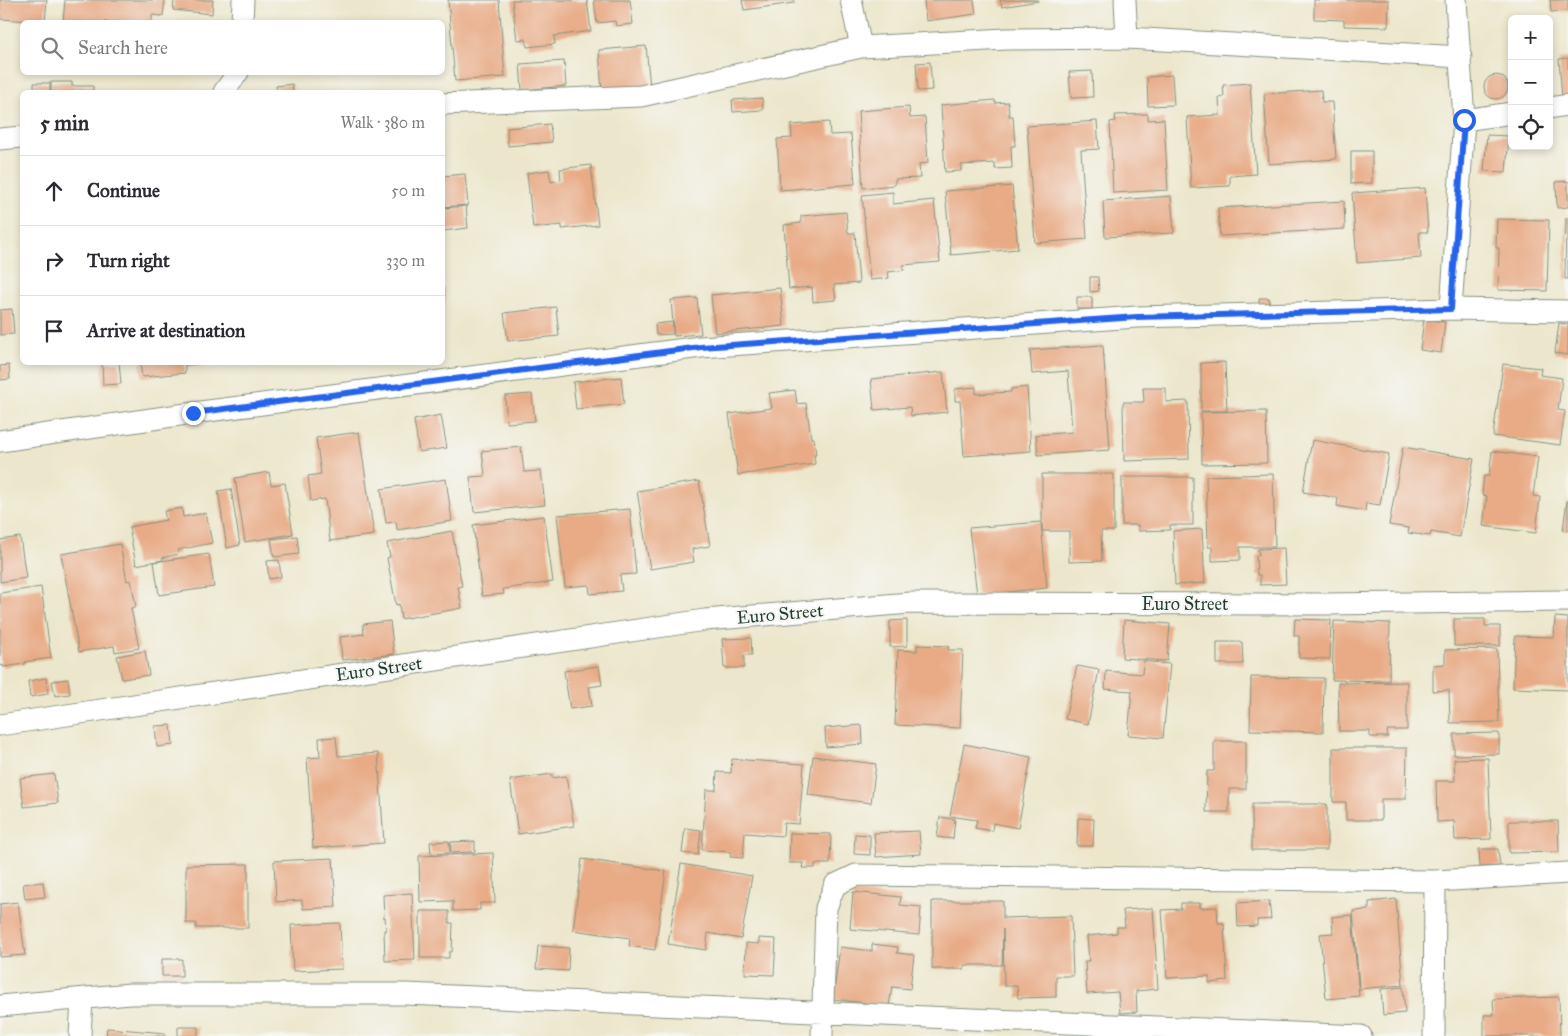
<!DOCTYPE html>
<meta charset="utf-8">
<style>
:root{--surface:#fff;--page:#f2f2f3;--text:#2b2b33;--muted:#7c7c81;--line:#e1e1e2}
body{margin:0;font-family:"IM FELL Great Primer",serif;background:var(--page);color:var(--text)}
.controls{position:absolute;right:15px;top:15px;display:grid;overflow:hidden;border-radius:8px;box-shadow:0 2px 8px #0003}
.controls button{width:45px;height:45px;display:grid;place-items:center;padding:0;border:0;border-bottom:1px solid var(--line);background:var(--surface);color:var(--text);font:25px sans-serif}
.stop{position:absolute;width:15px;height:15px;margin:-11px;border:4px solid #2563eb;border-radius:50%;background:#fff}
.stop.end{background:#2563eb;border-color:#fff;box-shadow:0 1px 5px #0008}
.list{margin:0;padding:0;list-style:none}
h2{display:flex;justify-content:space-between;align-items:center;height:65px;margin:0;padding:0 20px;font-size:21px}
h2 small{font-size:16px;font-weight:400;color:var(--muted)}
.list li{display:grid;grid-template-columns:32px 1fr auto;gap:15px;align-items:center;box-sizing:border-box;height:70px;padding:0 20px;border-top:1px solid var(--line)}
.list b{display:block;font-size:19px;white-space:nowrap}
.list em{font-size:16px;font-style:normal;color:var(--muted)}
.icon{flex:none;width:28px;height:28px;fill:none;stroke:currentColor;stroke-width:2;stroke-linecap:round;stroke-linejoin:round}
.map{position:relative;flex:none;width:1568px;height:1036px;overflow:hidden}
.search{position:absolute;background:var(--surface);box-shadow:0 2px 8px #0003;left:20px;top:20px;width:425px;height:55px;display:flex;align-items:center;gap:12px;box-sizing:border-box;padding:0 18px;border-radius:8px;color:var(--muted);font-size:19px}
.panel{position:absolute;background:var(--surface);box-shadow:0 2px 8px #0003;left:20px;top:90px;width:425px;height:275px;border-radius:8px}
.map>svg:first-child{display:block}
</style>
<div class="map">
<svg width="1568" height="1036" viewBox="0 0 1568 1036">
<rect width="100%" height="100%" fill="#f6f6f2"/>
<filter id="ink" filterUnits="userSpaceOnUse"><feTurbulence type="fractalNoise" baseFrequency=".02" numOctaves="2"/><feDisplacementMap in="SourceGraphic" scale="10" xChannelSelector="R" yChannelSelector="G"/><feConvolveMatrix kernelMatrix="1 2 1 2 8 2 1 2 1" color-interpolation-filters="sRGB"/></filter>
<filter id="wash" filterUnits="userSpaceOnUse"><feTurbulence type="fractalNoise" baseFrequency=".0096" numOctaves="4" result="noise"/><feDisplacementMap in="SourceGraphic" scale="20" xChannelSelector="R" yChannelSelector="G"/><feGaussianBlur stdDeviation="1.12" result="paint"/><feColorMatrix in="noise" values="0 0 0 0 0 0 0 0 0 0 0 0 0 0 0 0 0 1.4 0 .05"/><feComposite in="paint" operator="in"/></filter>
<g filter="url(#wash)">
<rect width="100%" height="100%" fill="#ece7cc"/>
<g id="blocks">
<path fill="#e8ab86" d="M0,0H47L45,22L0,19Z
M65,0H165L163,16L152,15V22H63Z
M174,0H213L212,14L173,10Z
M448,0H499L505,77L455,81Z
M512,0H587L591,31L554,36L555,44L527,47L526,39L517,40Z
M594,0H630L633,24L616,26L615,21L597,23Z
M742,0H794V3L744,10Z
M924,0H974L976,14L926,21Z
M1000,0H1038V1L1002,7Z
M1314,0H1389L1388,27L1344,26V20L1314,19Z
M1550,0H1568V11L1551,12Z
M646,46L650,87L602,92L599,50Z
M1568,58V98H1562L1559,59Z
M564,61L566,86L522,90L520,64Z
M930,62L932,90L918,91L916,63Z
M1092,71L1093,97L1071,98L1069,72Z
M1172,75L1174,105L1148,106L1147,77Z
M1484 87a12 12 0 1 1 24 0a12 12 0 1 1-24 0Z
M51,82H72V86H93V92H51Z
M34,83H50V92H34Z
M1250,83L1256,174L1230,176V186L1191,188L1187,117L1220,115L1219,98L1224,97L1223,85Z
M292,84L293,92H277L276,86Z
M1321,90L1322,102H1332L1336,159L1269,164L1264,94Z
M762,98L763,110L733,112L732,100Z
M995,100V103L1008,102L1009,116H1013L1015,146H1011L1012,168L995,169V163L961,165V171L945,172L941,105Z
M909,107L910,118L925,117L928,163L919,164L920,178L895,179V185L863,188L858,111Z
M1148,114V120L1164,119L1168,190L1113,193L1110,122L1116,121L1115,115Z
M1097,121L1099,149L1081,150L1087,239L1035,243L1027,126Z
M829,122L830,135L851,134L855,184L780,190L777,139L792,138L791,125Z
M550,124L552,142L508,146L507,128Z
M1487,135L1509,136L1506,172L1484,171Z
M1351,151H1372V183L1351,184Z
M591,165L598,225L562,229V225L533,228L527,173L549,170L551,182L561,180L560,169Z
M465,174L468,205L442,207V176Z
M1568,181V207L1557,208L1556,182Z
M1012,186L1018,249L951,255L945,191Z
M1425,188L1428,232H1419L1421,258L1357,263L1352,193Z
M893,192V204L934,200L940,262L903,265L904,270L888,272L889,278L870,280L862,195Z
M1171,196L1174,233L1105,237L1103,201Z
M1344,201L1345,229L1220,236L1218,208Z
M466,206L468,228L443,231L442,208Z
M846,212L848,233H855L859,283L834,285L836,300L813,302L812,287L789,289L784,225L801,223V216Z
M1566,218H1568V279H1565Z
M1497,219L1549,220L1547,291L1498,290L1499,248H1496Z
M1090,277H1098L1099,291L1090,292Z
M442,288H444L445,303H442Z
M780,288L784,326L715,333L711,295Z
M1077,297H1092V309H1077Z
M697,298L701,334L674,336L671,300Z
M1259,298H1269L1270,310L1260,311Z
M556,307L559,336L508,341L504,313Z
M12,309L14,334L0,335V310Z
M1424,319L1445,322L1441,353L1420,350Z
M673,322V334L656,335L655,324Z
M1559,323L1568,324V355L1555,353Z
M1103,345L1110,450L1038,455L1036,435L1072,432L1068,371L1032,374L1030,350Z
M102,362H119L121,384L103,385Z
M140,362H199V364L185,365V373L142,377Z
M1225,362L1227,411H1201V363Z
M1503,364L1541,368L1540,375L1562,378L1558,410L1565,411L1560,445L1493,436Z
M9,365L10,379L0,380V366Z
M943,372L947,412L911,416L910,407L874,410L871,379Z
M621,377L624,404L576,409L573,382Z
M976,387V394L1011,392V389L1027,387L1031,451L964,456L960,401H955V389Z
M1143,388H1166V402L1188,401L1189,459L1124,461L1123,402H1144Z
M795,390L797,404L806,403L811,438H814L816,455H814L815,464L738,475L729,414L772,408L769,393Z
M532,394L535,421L507,423L505,396Z
M1266,411L1267,463L1202,464L1201,412Z
M441,415L447,448L419,452L414,420Z
M359,432L374,535L330,541L325,499L311,501L308,476L321,474L316,438Z
M1312,440L1389,454L1380,505L1366,503L1365,511L1337,506L1338,498L1303,492Z
M521,447L524,472L541,471L545,505L474,512L470,477L485,476L482,451Z
M1403,447L1474,459L1460,537L1431,532L1430,536L1408,533L1409,528L1389,525Z
M1492,451L1538,457L1533,496L1540,497L1536,533L1483,526L1487,496L1482,495L1484,476H1489Z
M269,472L271,485L285,483L293,534L245,542L235,478Z
M1042,474H1114V531H1101L1102,561L1069,562V531H1042Z
M1273,474L1275,547H1240V560L1212,561V547H1208L1206,476Z
M1122,477H1193V525H1170V530L1138,531V525H1122Z
M446,479L452,521L397,530L396,522L386,523L381,489Z
M699,481L710,546L692,549L694,562L650,569L637,491Z
M231,489L240,545L227,548L218,491Z
M1567,500H1568V531L1563,530Z
M182,508L183,517L206,513L212,543L178,550V554L162,558L163,560L136,565L129,527L166,520L164,511Z
M630,509L636,574L620,575L622,591L590,594L589,585L565,587L557,515Z
M544,516L553,582L503,589L504,594L482,596L473,525Z
M1041,522L1047,588L977,595L969,528Z
M1202,529L1205,583L1175,585L1173,531Z
M452,531L462,586L458,587L462,608L401,619L399,604L396,605L387,558L390,557L387,543Z
M297,536L299,554L274,557L271,539Z
M20,537L26,578L0,582V540Z
M120,544L127,581L131,580L136,607L131,608L139,648L115,652L114,646L79,652L61,554Z
M1284,548L1286,584L1260,585V575H1257L1256,555H1259L1258,549Z
M209,554L214,587L159,595L154,562Z
M279,560L281,577L269,579L267,561Z
M41,587L51,658L25,662V664L3,667V665L0,666V593Z
M1555,617L1568,618V690L1513,688L1515,636L1554,637Z
M1295,619L1331,620L1330,659L1299,658V636H1294Z
M1454,619H1485V626H1500V646H1454Z
M907,620V646L890,647V621Z
M1124,620L1170,624L1167,661L1122,658Z
M390,621L394,654L342,660L340,637L364,634L363,624Z
M1334,621L1390,623L1389,681L1332,680Z
M751,638L752,655H744V668H724L722,639Z
M1217,642H1242L1243,664H1217Z
M917,645L949,646L948,650H963L960,728L895,725L898,650L917,651Z
M1497,649L1499,722L1450,723L1449,690L1433,691V665L1445,664V650Z
M145,651L149,675L122,679L117,656Z
M1143,661L1170,664L1163,738L1128,735L1132,691L1105,689L1106,671L1142,674Z
M599,666L602,685L589,687L592,706L570,709L564,671Z
M1077,666L1099,670L1088,724L1065,719Z
M1251,677L1324,678L1323,732L1250,730Z
M46,678L48,694L30,697L28,681Z
M68,679L70,694L55,696L52,681Z
M1407,682V730H1387L1388,737H1370V731H1339L1338,683Z
M171,725L173,745L157,747L155,726Z
M862,725L863,744L826,747L825,728Z
M1499,733V754L1454,755V734Z
M336,737L338,756L378,753L384,843L313,848L307,758L320,757L319,738Z
M1214,741H1246V789H1229V812H1206L1207,771H1214Z
M964,744L1031,757L1018,828L993,823L992,831L975,828L977,820L950,816Z
M1333,748H1407L1406,799H1381V820H1346V802H1333Z
M813,756L876,764L871,803L808,795Z
M1488,758L1491,839L1455,840L1454,821L1437,822L1436,781H1455L1454,759Z
M732,759L804,764L799,824L784,823L783,836L745,833L743,858L730,857L731,852L702,850L706,790H716L717,772L731,773Z
M54,774L58,803L24,807L20,778Z
M552,774V778L566,776L574,826L518,834L510,780Z
M1252,804H1327V850H1252Z
M940,817L955,819L953,839L937,837Z
M1078,818L1094,819L1093,846H1077Z
M1509,821H1558L1559,852L1509,853Z
M685,828L701,830L698,855L682,853Z
M919,831L921,854L876,857L874,833Z
M790,833L831,834L830,864H815V868H802L803,863H789Z
M855,834L870,835V855L854,854Z
M449,841L450,853L431,854L430,842Z
M475,841V852L451,853V842Z
M1479,849H1498L1500,866L1480,867Z
M493,853L495,903H480V910L453,911V901L420,902L419,856Z
M333,858L336,907L303,909L302,900L276,902L274,861Z
M582,859L666,871L655,950L629,946L630,938L573,930Z
M248,864V928H196V923H186V865Z
M681,864L752,876L741,939L708,933L706,950L668,944Z
M43,882L45,897L25,899L23,884Z
M853,892L901,897L900,905L921,907L919,935L850,929Z
M412,893L415,960L385,961L384,930H386L385,917L384,918L383,895Z
M1396,899L1403,985L1359,989L1353,911L1369,910V902Z
M932,901H1003V918L1071,916L1073,976H1056V997L1018,998L1017,986H1004L1003,929L1002,965H964V969H932Z
M1269,901L1271,919L1257,920V926L1238,927L1237,903Z
M18,902L25,955L0,957V904Z
M1181,903H1200V908L1217,907L1218,923H1224L1227,981L1209,983V976L1167,978L1162,910L1181,909Z
M1153,908L1158,989L1136,991L1137,1012L1120,1013L1118,992L1087,994L1085,961H1089L1087,936L1117,933V927H1125L1123,910Z
M420,911H449V923H453L452,952H449V958H420Z
M1352,915L1359,996L1326,999L1320,934L1333,933L1332,917Z
M340,923L342,969L293,971L291,925Z
M759,938L776,939L774,975L745,974L746,943L759,944Z
M872,944L898,947L897,953L914,955L910,989L892,987L889,1006L833,999L840,947L872,951Z
M538,946L569,948L568,971L536,969Z
M162,959H182V976H162Z
M1403,987L1405,1013L1383,1015L1381,989Z
M1559,997L1560,1036H1484V1015H1494L1493,999Z
M178,1027H198V1036H178Z
M107,1028L165,1033L164,1036H106Z"/>
</g>
</g>
<g filter="url(#ink)">
<use href="#blocks" fill-opacity="0" stroke="#869280" stroke-width="1"/>
<g fill="none" stroke-linecap="round" stroke-linejoin="round">
<defs>
<path id="street" d="M851,0L861,47
M1125,0L1127,38
M242,22L243,0
M224,92L238,72
M442,104L641,96L861,47L1006,39L1127,38L1461,57
M1549,108L1568,105
M1464,120L1512,113
M0,139L22,137
M1451,309L1464,120L1456,0
M0,441L193,413L701,347L1137,317L1451,309L1568,311
M0,725L705,620L910,603L1325,604L1568,601
M0,1006L130,994H406L1361,1036
M80,1036L82,999
M822,1036L826,908L835,885L856,875L1435,881L1568,873
M1434,1036L1435,881"/>
</defs>
<use href="#street" stroke="#869280" stroke-width="23"/>
<use href="#street" stroke="#fff" stroke-width="21"/>
</g>
</g>
<g fill="none" stroke-linecap="round" stroke-linejoin="round" filter="url(#ink)">
<path stroke="#2563eb" stroke-width="6" d="M193,413L701,347L1137,317L1451,309L1464,120"/>
</g>
<g text-anchor="middle" stroke-width="4" stroke-linejoin="round" paint-order="stroke">
<g font-size="18" fill="#1f3d34" stroke="#f6f6f2">
<text x="1185" y="610">Euro Street</text>
<text transform="translate(780 614) rotate(-5)" y="6">Euro Street</text>
<text transform="translate(379 669) rotate(-8)" y="6">Euro Street</text>
</g>
</g>
</svg>
<div class="controls">
<button>+</button>
<button>−</button>
<button><svg class="icon" aria-label="locate" viewBox="0 0 24 24"><circle cx="12" cy="12" r="6"/><path d="M12 2v4M12 18v4M2 12h4M18 12h4"/></svg></button>
</div>
<div class="stop" style="left:1464px;top:120px"></div>
<div class="stop end" style="left:193px;top:413px"></div>
<div class="search"><svg class="icon" aria-label="search" viewBox="0 0 24 24"><circle cx="10" cy="10" r="6"/><path d="M15 15l6 6"/></svg>Search here</div>
<section class="panel">
<h2>5 min<small>Walk · 380 m</small></h2>
<ul class="list">
<li><svg class="icon" aria-label="ahead" viewBox="0 0 24 24"><path d="M12 20V5M6 11l6-6 6 6"/></svg><div><b>Continue</b></div><em>50 m</em></li>
<li><svg class="icon" aria-label="right" viewBox="0 0 24 24"><path d="M7 20v-9h11M14 6l5 5-5 5"/></svg><div><b>Turn right</b></div><em>330 m</em></li>
<li><svg class="icon" aria-label="arrive" viewBox="0 0 24 24"><path d="M6 21V4h12l-3 4 3 4H6"/></svg><div><b>Arrive at destination</b></div></li>
</ul>
</section>
</div>
